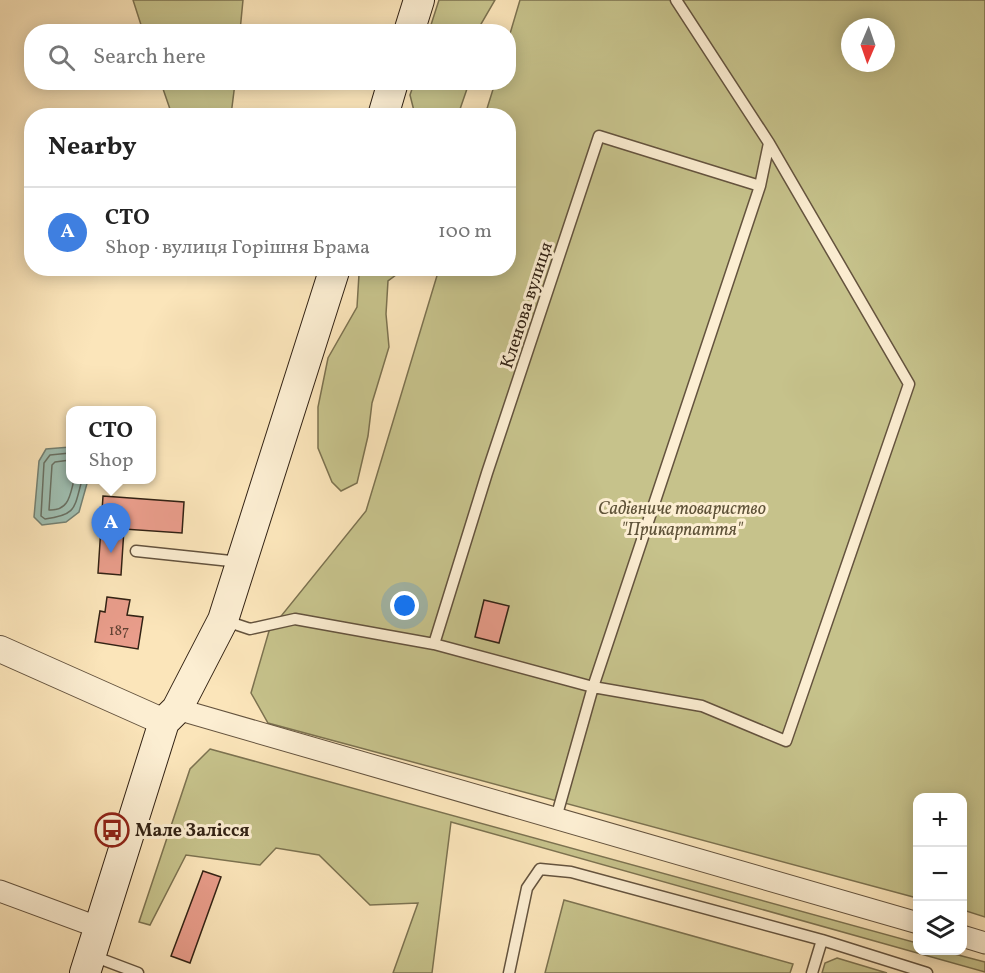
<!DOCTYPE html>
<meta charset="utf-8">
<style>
:root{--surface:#fff;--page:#f6f6f6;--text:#222;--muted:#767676;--line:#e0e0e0;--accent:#1a73e8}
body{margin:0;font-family:Vollkorn,serif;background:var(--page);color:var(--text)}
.controls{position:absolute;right:18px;bottom:18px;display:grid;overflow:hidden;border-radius:12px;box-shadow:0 3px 15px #0003}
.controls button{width:54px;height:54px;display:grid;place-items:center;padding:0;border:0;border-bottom:2px solid var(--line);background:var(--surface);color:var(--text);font:30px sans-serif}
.compass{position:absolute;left:841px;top:18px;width:54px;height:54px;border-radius:50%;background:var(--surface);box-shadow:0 3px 15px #0003;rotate:182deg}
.you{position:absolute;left:405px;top:606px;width:21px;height:21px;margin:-15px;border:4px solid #fff;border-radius:50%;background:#1a73e8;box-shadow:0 0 0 9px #1a73e833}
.badge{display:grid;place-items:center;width:39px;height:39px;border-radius:50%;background:var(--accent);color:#fff;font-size:20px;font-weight:700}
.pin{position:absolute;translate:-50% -50px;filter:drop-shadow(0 2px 3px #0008)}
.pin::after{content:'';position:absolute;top:32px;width:21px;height:18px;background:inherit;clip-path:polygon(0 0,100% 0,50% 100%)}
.popup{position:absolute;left:66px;top:406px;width:90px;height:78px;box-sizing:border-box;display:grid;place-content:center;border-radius:12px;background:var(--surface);filter:drop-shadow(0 2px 4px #0005);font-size:20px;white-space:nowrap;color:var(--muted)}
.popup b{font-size:22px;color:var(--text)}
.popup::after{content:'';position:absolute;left:50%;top:100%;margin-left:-12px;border:12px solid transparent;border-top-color:var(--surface)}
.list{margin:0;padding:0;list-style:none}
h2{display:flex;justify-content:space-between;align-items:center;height:78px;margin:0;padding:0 24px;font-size:26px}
h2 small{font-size:20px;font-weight:400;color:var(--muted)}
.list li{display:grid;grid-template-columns:39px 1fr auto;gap:18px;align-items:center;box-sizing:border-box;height:90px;padding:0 24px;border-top:2px solid var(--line)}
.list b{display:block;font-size:22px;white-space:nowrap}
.list p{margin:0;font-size:20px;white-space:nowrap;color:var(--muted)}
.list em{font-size:20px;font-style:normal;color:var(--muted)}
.icon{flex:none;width:33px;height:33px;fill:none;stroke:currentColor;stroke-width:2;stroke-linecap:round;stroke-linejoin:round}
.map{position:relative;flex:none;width:985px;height:973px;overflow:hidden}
.search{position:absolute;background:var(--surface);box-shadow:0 3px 15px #0003;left:24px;top:24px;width:492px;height:66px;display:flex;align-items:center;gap:15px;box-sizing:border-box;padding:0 21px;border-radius:24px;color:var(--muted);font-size:22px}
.panel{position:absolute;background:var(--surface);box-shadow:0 3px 15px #0003;left:24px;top:108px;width:492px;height:168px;border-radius:24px}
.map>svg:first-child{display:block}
</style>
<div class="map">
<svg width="985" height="973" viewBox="0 0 985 973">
<rect width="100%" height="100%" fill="#fbe5ba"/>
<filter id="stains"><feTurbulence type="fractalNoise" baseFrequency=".00333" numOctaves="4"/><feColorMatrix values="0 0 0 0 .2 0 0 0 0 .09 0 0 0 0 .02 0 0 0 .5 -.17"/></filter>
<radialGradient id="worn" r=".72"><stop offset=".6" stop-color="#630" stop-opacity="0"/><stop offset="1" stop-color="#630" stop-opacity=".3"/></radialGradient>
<path fill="#c6c28b" stroke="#7c7250" stroke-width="1.5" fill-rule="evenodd" d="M133,0H243L240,31H143Z
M439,0H495L477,31H429Z
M520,0H985V917L963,910L962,798H918L917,898L268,723L251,693L269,631L366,511L439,269L508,268V116L485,115L495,83L508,82L509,37ZM850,27H886V63H850Z
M161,83H235L231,115H172Z
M414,83H469L458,115H415L410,95Z
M363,269H404L388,281L386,314L389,347L372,403L368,436L357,483L341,491L332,482L318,448V407L328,358L357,307L359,274Z
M210,749L917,943L918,950L943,951L985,962V972L451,822L432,973H393L418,903L370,905L319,855L276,848L260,865L186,855L150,925L139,922L190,769Z
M564,900L793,964L790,973H545Z
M837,958L887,973H822L825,963Z"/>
<path fill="#9fbfb2" stroke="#738073" stroke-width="1.5" d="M70,447V480H88L79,512L66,522L42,525L34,517L39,461L46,449Z"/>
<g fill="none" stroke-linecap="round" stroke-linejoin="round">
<path stroke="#687063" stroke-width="1.5" d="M70,453L50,455L44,463L41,516L45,519C77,515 74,508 82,480
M70,460L55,462L52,465L49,510C69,511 70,495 74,480"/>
</g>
<path fill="#e99d8b" stroke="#322214" stroke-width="1.5" d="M103,496L184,502L182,533L124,529L121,575L98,573Z
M107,597L130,600L127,615L143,617L138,649L95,642L100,611L105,612Z
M484,600L509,606L499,643L475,637Z
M203,871L221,877L190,963L171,956Z"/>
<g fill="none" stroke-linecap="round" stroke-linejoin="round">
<defs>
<path id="service" d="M136,551L240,562
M226,621L250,629L295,619L434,644L593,687L702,706L786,741L909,384L769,143L676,0
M434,644L487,473L599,136L760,186
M556,818L593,687L760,186L769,143
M93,956L138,973
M509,973L527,888L540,869L571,872L822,940L927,973
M812,973L822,940"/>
<path id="minor" d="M177,709L918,923
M0,891L100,928
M962,936L985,943"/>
<path id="tertiary" d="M0,649L164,722"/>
<path id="secondary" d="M409,32L419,0
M383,116L393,82
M85,973L164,722L177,709L223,620L335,268"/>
</defs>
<use href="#service" stroke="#64533e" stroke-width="13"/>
<use href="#minor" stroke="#64533e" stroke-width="23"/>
<use href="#tertiary" stroke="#64533e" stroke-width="28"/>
<use href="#secondary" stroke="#322214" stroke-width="32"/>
<use href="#service" stroke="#fceed2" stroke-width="10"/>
<use href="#minor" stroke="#fceed2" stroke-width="21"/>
<use href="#tertiary" stroke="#fceed2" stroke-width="26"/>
<use href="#secondary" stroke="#fceed2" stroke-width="30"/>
</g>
<defs>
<symbol id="bus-ring" viewBox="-11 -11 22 22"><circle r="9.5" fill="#fceed2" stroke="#8f2418" stroke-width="1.5"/><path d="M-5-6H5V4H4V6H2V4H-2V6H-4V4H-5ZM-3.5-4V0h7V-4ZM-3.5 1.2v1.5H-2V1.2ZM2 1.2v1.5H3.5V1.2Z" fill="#8f2418"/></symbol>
</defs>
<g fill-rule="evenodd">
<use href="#bus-ring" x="93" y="811" width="38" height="38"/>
</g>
<g text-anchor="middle" stroke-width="6" stroke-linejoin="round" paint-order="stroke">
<g font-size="15" fill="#604132">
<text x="119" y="635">187</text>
</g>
<g font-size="18" fill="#322214" stroke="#fceed2">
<text transform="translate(526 305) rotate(-72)" y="6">Кленова вулиця</text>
</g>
<g font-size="18" font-style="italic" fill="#5e5238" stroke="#fceed2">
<text x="682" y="514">Садівниче товариство<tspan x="682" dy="21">"Прикарпаття"</tspan></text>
</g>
<g font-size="18" font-weight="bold" fill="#322214" stroke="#fceed2" text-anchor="start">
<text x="135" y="836">Мале Залісся</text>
</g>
</g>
<rect width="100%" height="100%" filter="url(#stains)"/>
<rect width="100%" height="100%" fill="url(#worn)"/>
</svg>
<div class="controls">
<button>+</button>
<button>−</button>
<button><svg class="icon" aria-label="layers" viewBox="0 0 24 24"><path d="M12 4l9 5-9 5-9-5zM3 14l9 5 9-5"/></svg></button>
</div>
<svg class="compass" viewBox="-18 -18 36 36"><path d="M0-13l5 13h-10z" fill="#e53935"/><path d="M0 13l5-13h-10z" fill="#767676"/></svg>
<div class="you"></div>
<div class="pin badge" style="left:111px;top:553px;background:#3f7fe0">A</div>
<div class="popup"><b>СТО</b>Shop</div>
<div class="search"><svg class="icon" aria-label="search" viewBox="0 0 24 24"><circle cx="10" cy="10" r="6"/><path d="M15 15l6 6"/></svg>Search here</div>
<section class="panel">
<h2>Nearby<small></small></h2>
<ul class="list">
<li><span class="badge" style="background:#3f7fe0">A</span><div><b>СТО</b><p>Shop · вулиця Горішня Брама</p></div><em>100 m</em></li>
</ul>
</section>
</div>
